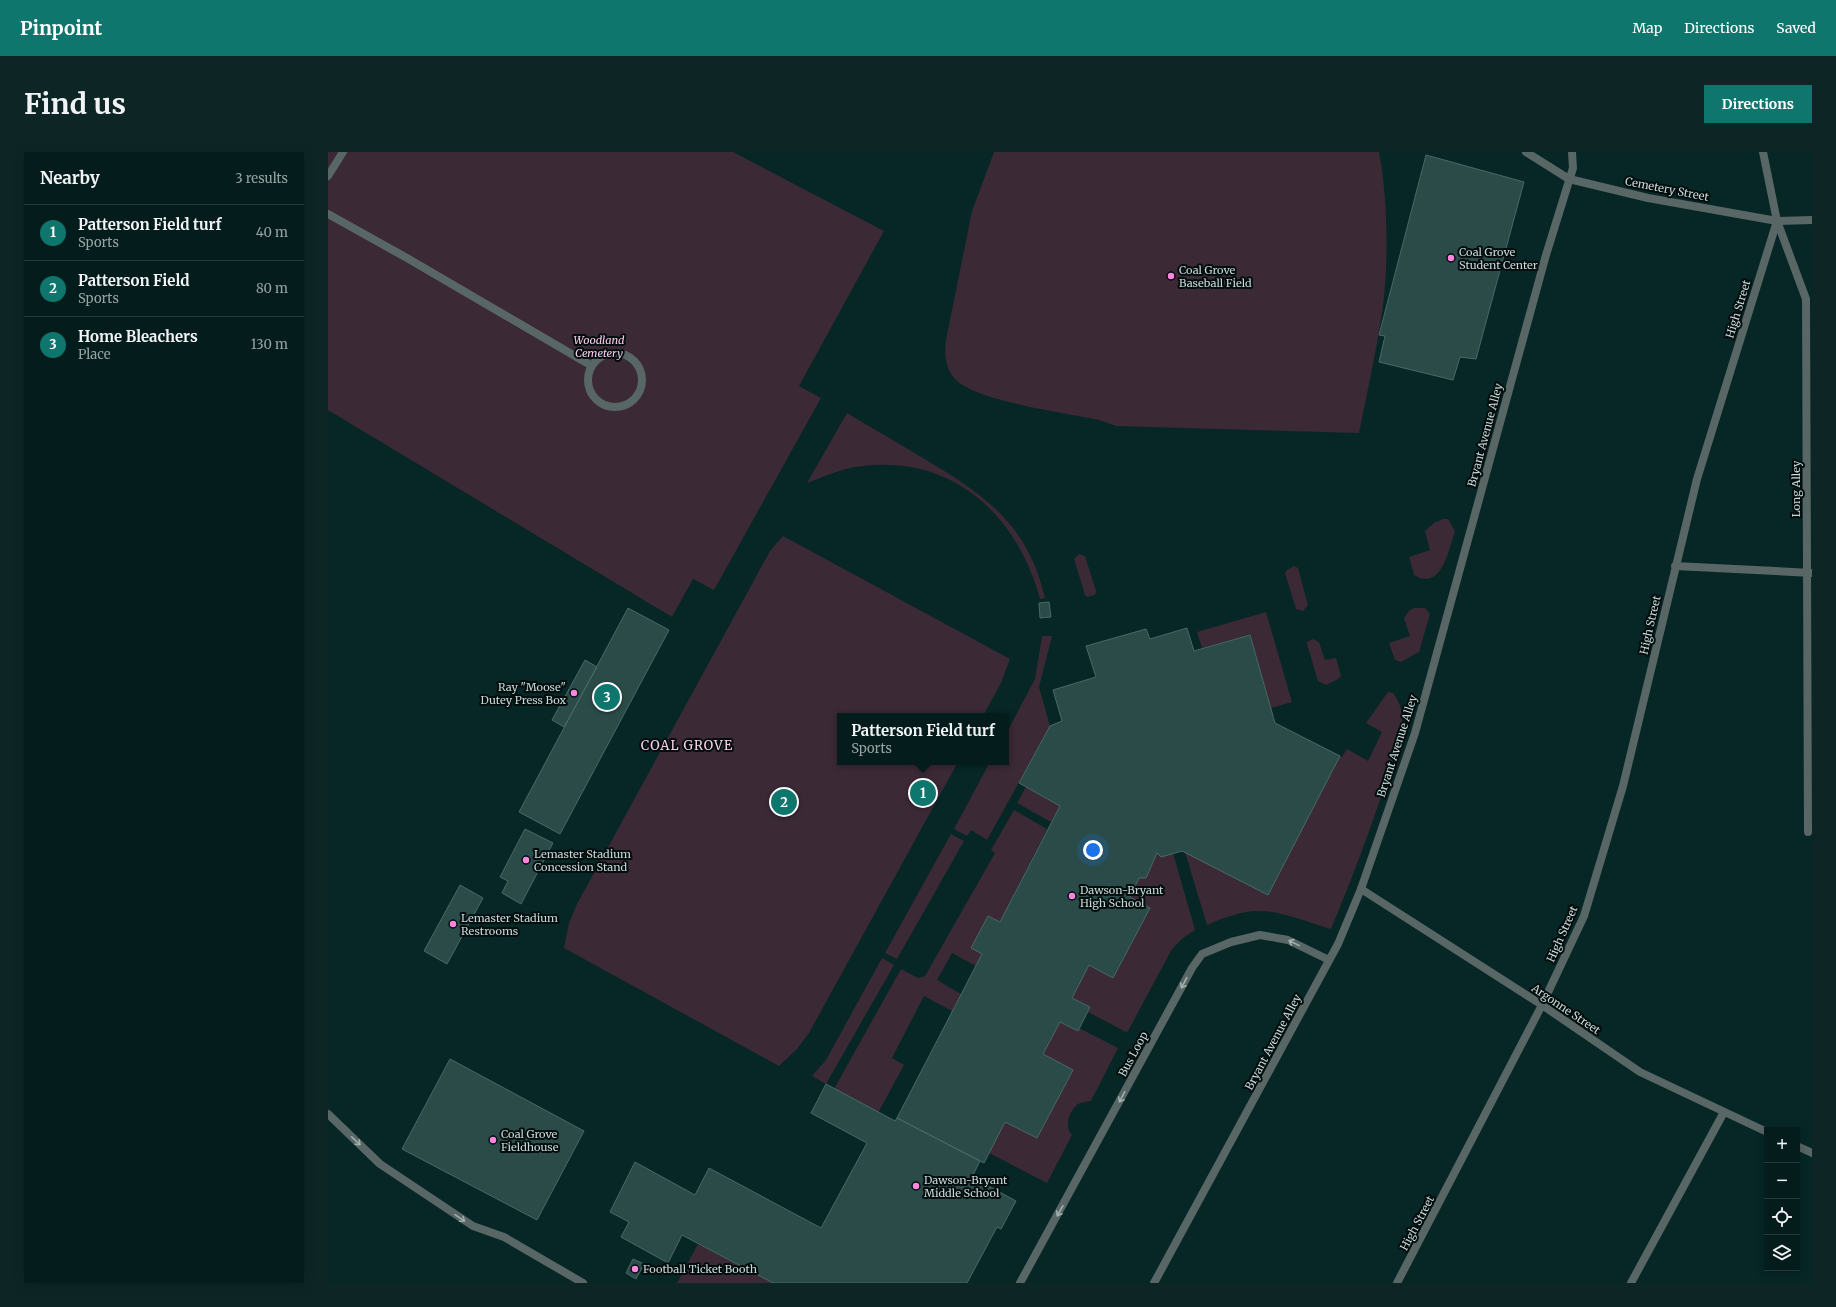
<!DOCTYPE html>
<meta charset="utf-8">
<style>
:root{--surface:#041d1c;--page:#0d2625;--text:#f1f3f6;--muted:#97a2a3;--line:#253b3b;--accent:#0f766e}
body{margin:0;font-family:Merriweather,serif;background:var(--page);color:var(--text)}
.controls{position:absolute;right:12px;bottom:12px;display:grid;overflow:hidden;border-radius:0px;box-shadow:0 2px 10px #0003}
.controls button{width:36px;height:36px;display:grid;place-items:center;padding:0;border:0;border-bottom:1px solid var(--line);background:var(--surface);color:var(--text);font:20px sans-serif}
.you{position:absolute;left:765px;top:698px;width:14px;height:14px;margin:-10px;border:3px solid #fff;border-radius:50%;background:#1a73e8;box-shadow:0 0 0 6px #1a73e833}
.badge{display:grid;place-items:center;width:26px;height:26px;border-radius:50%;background:var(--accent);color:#fff;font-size:13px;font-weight:700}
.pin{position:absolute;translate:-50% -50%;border:2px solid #fff;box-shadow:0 1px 4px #0006}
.popup{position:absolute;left:509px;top:561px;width:172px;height:52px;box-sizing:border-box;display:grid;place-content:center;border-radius:0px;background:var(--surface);filter:drop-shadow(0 1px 3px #0005);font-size:13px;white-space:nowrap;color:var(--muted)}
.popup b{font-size:15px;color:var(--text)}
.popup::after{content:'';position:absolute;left:50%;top:100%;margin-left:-8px;border:8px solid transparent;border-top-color:var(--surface)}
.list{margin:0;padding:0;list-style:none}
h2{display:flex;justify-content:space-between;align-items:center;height:52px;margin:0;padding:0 16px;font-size:17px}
h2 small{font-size:13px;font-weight:400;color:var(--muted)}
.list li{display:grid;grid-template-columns:26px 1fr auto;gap:12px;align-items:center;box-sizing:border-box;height:56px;padding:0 16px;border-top:1px solid var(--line)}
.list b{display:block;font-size:15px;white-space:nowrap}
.list p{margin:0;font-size:13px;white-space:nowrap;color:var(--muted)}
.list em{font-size:13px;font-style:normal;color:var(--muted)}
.icon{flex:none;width:22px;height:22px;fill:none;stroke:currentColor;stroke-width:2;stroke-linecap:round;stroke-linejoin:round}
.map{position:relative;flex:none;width:1484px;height:1131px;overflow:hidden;border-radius:0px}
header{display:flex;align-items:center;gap:24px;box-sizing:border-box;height:56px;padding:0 20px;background:var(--accent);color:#fff}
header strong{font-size:19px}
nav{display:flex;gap:22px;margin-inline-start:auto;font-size:14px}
.intro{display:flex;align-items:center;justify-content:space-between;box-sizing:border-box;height:96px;padding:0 24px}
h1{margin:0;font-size:28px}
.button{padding:10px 18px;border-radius:0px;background:var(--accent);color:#fff;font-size:14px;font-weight:700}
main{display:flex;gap:24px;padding:0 24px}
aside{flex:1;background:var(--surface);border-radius:0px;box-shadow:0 2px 10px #0003}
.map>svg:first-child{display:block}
</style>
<header>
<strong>Pinpoint</strong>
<nav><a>Map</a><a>Directions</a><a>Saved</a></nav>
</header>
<div class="intro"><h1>Find us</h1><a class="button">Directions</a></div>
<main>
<aside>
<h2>Nearby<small>3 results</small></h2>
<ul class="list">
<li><span class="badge">1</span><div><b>Patterson Field turf</b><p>Sports</p></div><em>40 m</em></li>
<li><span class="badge">2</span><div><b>Patterson Field</b><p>Sports</p></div><em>80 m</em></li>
<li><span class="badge">3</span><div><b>Home Bleachers</b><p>Place</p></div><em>130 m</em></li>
</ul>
</aside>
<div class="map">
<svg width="1484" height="1131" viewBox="0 0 1484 1131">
<rect width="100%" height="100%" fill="#062726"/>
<path fill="#3b2936" d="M0,0H405L556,79L471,234L493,246L386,438L365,427L344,465L0,258Z
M666,0H1051C1060,46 1061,114 1054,161C1048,201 1039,241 1031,281L788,274L771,268C739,261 645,249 626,226C617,215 616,201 618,188L644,59Z
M519,261C544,276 570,291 595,306C657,343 700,372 717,446L712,447C688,358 618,298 522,316C508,319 493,326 479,331Z
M1115,367H1120L1127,379C1121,396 1114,440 1086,423L1081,405L1102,398L1097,379L1106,371Z
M455,384L682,507L673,531L655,564H512V610H630L481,881L469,897L451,914L236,796L241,771L249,752L442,399Z
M751,402L757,404L768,439L767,443L759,445L757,443L746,407Z
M966,414L970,416L980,453L975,459L968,457L957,421L959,418Z
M1086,456H1097L1102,462L1091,500L1073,510L1067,508L1061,491L1082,484L1076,466L1081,459Z
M938,460L964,550L943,556L922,483L874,496L869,480Z
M714,484H724L711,535L722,574L659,688L643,678L639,684L626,677L662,610H678V582L707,527Z
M985,487L991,490L997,508L1008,506L1013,524L1010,527L998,533L990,529L979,492V490Z
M1060,540L1065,541C1069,546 1074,556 1074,563C1075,580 1067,598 1063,614C1046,669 1025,724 1003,777C983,771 950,758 930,759C913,759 895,766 879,773L857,700L1012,604L1014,605L1019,597L1040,609L1054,580L1038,571Z
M698,635L732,654L723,670L689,651Z
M686,658L719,677L672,770L660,764L643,796L654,802L648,814L624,801L609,828L633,842L624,859L596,844L564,906L576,913L550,961L506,937L573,817L590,826L597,824L667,701L663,698Z
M623,682L636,689L569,807L557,801Z
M829,701H845L867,778L855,786L844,797L800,879L798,880L760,860L762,855L744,846L761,813L786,825L822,756L802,745L811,726H818Z
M554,806L566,813L498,932L484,924L498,908Z
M732,870L750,879L751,876L790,896L763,949C758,950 754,950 750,952C741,959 736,975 744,983L719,1031L661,1001L677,970L709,986L745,918L715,902Z
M370,1092L445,1131H349Z"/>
<path fill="#2b4b49" stroke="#486967" d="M1098,3L1196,30L1148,207L1132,205L1125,228L1051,210L1057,184L1051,183Z
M721,450L723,465L712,466L711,451Z
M300,456L341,478L232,682L191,660Z
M859,476L866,499L922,483L947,571L1012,604L940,743L854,699L833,705L829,701L818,726H811L802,745L822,756L785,826L761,813L744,846L762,855L750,879L732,870L715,902L745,918L709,986L677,970L656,1011L569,966L654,802L643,796L660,764L672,770L732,654L691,631L722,574L734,569L725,538L768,525L758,494L818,477L822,487Z
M257,508L269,515L236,575L224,568Z
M197,677L225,691L193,752L174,741L180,729L172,725Z
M132,733L155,746L119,812L96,799Z
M122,907L256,979L209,1068L74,997Z
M498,932L567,969L569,966L652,1009L644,1025L688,1049L673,1077L669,1075L639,1131H445L354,1083L340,1111L293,1085L301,1070L282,1060L307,1010L367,1043L381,1016L493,1076L539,991L483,961Z
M305,1107L316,1112L308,1127L298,1121Z"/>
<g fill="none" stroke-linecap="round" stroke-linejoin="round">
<path stroke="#586665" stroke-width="8" d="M1435,0L1449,69L1478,147L1480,680
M0,62L79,106L264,214
M260 228a27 27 0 1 1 54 0a27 27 0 1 1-54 0Z
M0,962L52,1012L145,1074L176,1085L255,1131
M692,1131L864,816L874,802L903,790L932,783L960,788L1001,808
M826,1131L1010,792L1033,737L1087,581L1218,103L1245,16L1244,0
M1303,1131L1396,960"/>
<path stroke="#586665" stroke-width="8" d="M1198,0L1241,27L1320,46L1449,69L1484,68
M0,24L15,0
M1347,414L1484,421
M1033,737L1214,853L1312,920L1439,980
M1469,994L1484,1001
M1069,1131L1214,853L1256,764L1295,634L1369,327L1449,69"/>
</g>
<defs><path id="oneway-shaft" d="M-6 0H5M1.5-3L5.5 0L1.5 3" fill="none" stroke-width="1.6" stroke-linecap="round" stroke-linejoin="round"/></defs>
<g stroke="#a0b0af">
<use href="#oneway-shaft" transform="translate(966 791) rotate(-154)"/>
<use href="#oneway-shaft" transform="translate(856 831) rotate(118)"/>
<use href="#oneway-shaft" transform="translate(794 945) rotate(118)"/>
<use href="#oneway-shaft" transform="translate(28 989) rotate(44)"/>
<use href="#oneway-shaft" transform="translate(732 1059) rotate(119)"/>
<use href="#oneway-shaft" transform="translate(132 1066) rotate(34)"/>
</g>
<g fill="#fe85e0" stroke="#030d0d" stroke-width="1.5">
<circle cx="1123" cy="106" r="4"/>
<circle cx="843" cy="124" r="4"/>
<circle cx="246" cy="541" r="4"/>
<circle cx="198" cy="708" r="4"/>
<circle cx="744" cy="744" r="4"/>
<circle cx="125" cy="772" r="4"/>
<circle cx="165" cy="988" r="4"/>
<circle cx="588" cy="1034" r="4"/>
<circle cx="307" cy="1117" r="4"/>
</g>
<g text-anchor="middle" stroke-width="4" stroke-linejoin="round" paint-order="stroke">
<g font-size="11" fill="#c7d8d7" stroke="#030d0d">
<text transform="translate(1339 37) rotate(11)" y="4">Cemetery Street</text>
<text transform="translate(1410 157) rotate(-73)" y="4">High Street</text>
<text transform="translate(1157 283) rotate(-75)" y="4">Bryant Avenue Alley</text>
<text transform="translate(1468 337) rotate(-90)" y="4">Long Alley</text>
<text transform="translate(1322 473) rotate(-77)" y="4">High Street</text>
<text transform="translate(1069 594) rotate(-72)" y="4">Bryant Avenue Alley</text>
<text transform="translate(1234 782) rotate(-66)" y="4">High Street</text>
<text transform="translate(1238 857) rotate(34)" y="4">Argonne Street</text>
<text transform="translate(945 890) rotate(-62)" y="4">Bryant Avenue Alley</text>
<text transform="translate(805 902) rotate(-62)" y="4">Bus Loop</text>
<text transform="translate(1089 1071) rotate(-62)" y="4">High Street</text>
</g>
<g font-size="11" fill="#c7d8d7" stroke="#030d0d" text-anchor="start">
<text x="1131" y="104">Coal Grove<tspan x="1131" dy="13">Student Center</tspan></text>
<text x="851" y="122">Coal Grove<tspan x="851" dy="13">Baseball Field</tspan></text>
<text x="238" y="539" text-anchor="end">Ray "Moose"<tspan x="238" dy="13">Dutey Press Box</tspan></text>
<text x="206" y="706">Lemaster Stadium<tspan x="206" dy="13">Concession Stand</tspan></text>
<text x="752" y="742">Dawson-Bryant<tspan x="752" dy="13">High School</tspan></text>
<text x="133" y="770">Lemaster Stadium<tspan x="133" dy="13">Restrooms</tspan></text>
<text x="173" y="986">Coal Grove<tspan x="173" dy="13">Fieldhouse</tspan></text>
<text x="596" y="1032">Dawson-Bryant<tspan x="596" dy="13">Middle School</tspan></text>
<text x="315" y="1121">Football Ticket Booth</text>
</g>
<g font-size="11" font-style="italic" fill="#fdcdee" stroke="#030d0d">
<text x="271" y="192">Woodland<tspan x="271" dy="13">Cemetery</tspan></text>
</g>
<g font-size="13" letter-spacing="1" fill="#f7cdea" stroke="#030d0d">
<text x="359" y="598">COAL GROVE</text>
</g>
</g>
</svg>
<div class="controls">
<button>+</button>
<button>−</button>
<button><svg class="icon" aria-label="locate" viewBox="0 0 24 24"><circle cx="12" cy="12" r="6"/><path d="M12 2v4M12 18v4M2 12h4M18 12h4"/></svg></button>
<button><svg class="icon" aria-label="layers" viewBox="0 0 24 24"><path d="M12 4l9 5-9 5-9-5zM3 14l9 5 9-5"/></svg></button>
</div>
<div class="you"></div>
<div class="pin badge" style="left:595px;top:641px">1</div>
<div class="popup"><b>Patterson Field turf</b>Sports</div>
<div class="pin badge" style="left:456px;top:650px">2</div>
<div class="pin badge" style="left:279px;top:545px">3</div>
</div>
</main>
